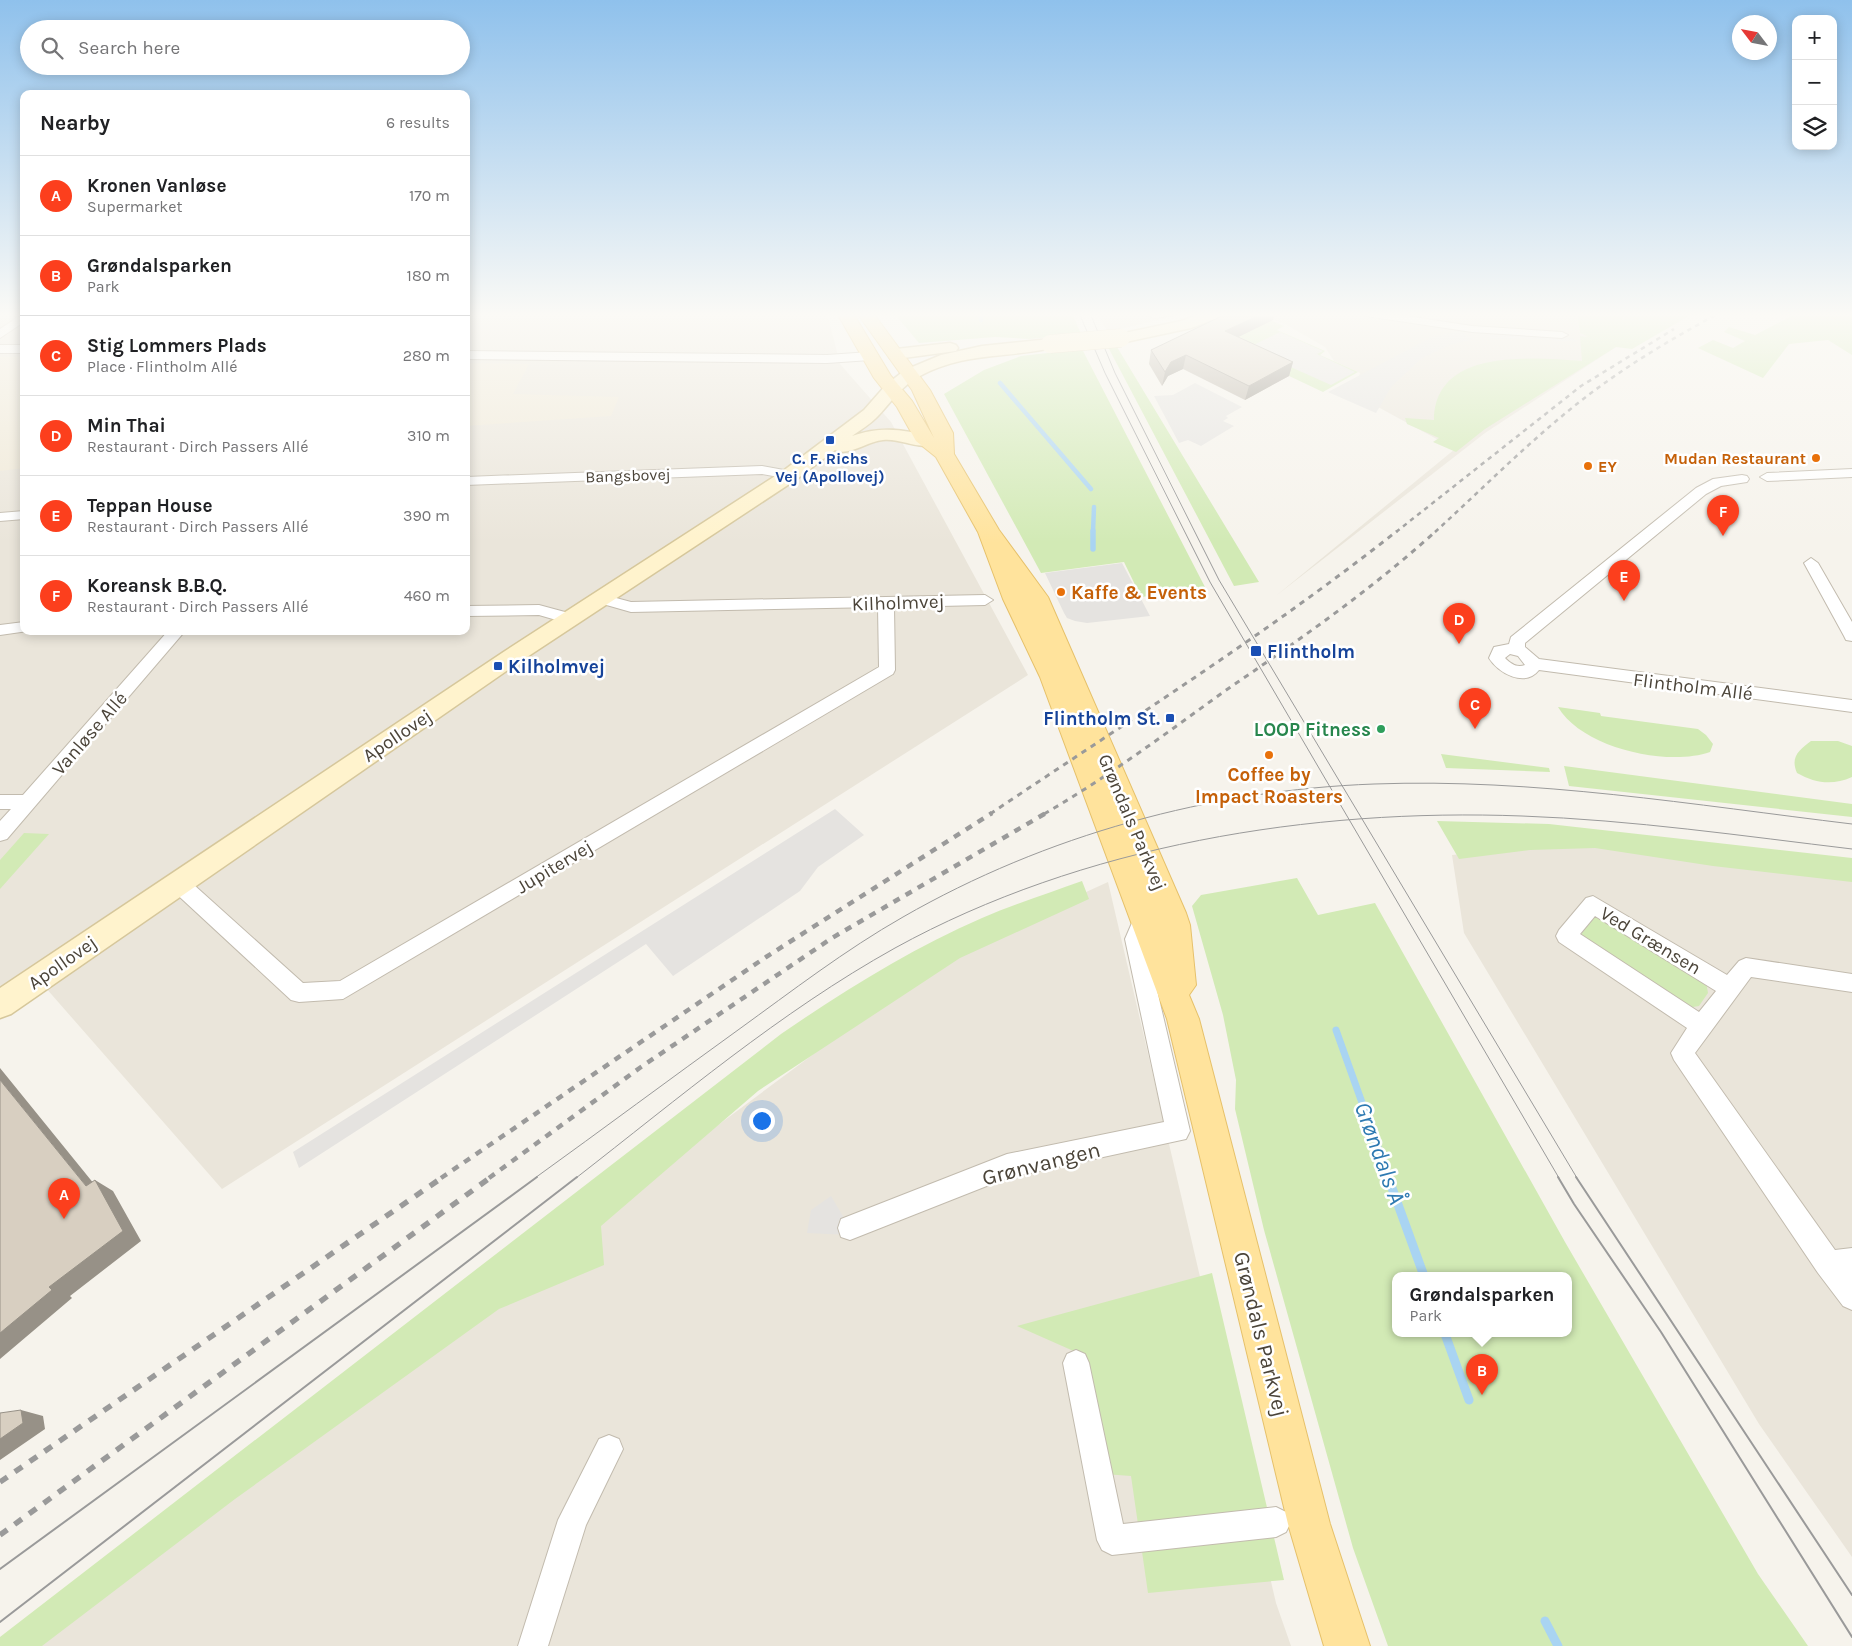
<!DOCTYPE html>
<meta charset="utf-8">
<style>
:root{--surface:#fff;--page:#f2f2f2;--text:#202124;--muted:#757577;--line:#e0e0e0;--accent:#fc3f1d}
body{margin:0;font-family:Karla,sans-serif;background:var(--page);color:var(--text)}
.controls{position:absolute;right:15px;top:15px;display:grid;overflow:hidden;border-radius:10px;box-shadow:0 2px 12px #0003}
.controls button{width:45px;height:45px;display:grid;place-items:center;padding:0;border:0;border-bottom:1px solid var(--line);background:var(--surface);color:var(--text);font:25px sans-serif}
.compass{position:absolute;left:1732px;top:15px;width:45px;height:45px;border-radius:50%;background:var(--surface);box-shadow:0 2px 12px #0003;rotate:302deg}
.you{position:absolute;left:761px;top:1120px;width:18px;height:18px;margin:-12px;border:4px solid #fff;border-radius:50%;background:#1a73e8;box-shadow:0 0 0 8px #1a73e833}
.badge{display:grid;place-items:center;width:32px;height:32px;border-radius:50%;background:var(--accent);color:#fff;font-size:16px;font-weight:700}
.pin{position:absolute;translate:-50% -41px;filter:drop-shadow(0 1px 2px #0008)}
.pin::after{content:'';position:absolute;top:26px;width:18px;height:15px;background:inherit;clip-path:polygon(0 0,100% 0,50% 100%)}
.popup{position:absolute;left:1392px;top:1272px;width:180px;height:65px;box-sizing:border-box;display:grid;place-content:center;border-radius:10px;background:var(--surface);filter:drop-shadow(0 1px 4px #0005);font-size:16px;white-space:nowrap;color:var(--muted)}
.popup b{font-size:19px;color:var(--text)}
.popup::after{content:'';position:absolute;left:50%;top:100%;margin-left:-10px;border:10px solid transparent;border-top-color:var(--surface)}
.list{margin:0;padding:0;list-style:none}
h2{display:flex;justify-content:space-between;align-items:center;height:65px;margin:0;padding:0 20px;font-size:21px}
h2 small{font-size:16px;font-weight:400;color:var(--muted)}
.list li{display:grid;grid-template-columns:32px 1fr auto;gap:15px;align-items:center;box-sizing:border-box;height:80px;padding:0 20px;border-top:1px solid var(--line)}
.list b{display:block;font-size:19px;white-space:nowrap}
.list p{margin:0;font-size:16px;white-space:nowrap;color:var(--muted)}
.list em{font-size:16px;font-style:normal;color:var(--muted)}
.icon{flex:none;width:28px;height:28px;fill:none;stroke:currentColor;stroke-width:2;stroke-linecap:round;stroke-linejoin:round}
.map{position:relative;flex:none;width:1852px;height:1646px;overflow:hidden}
.search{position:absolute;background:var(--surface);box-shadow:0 2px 12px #0003;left:20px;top:20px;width:450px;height:55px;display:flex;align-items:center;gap:12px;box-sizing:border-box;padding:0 18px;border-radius:28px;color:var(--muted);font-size:19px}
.panel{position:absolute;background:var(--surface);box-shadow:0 2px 12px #0003;left:20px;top:90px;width:450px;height:545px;border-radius:10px}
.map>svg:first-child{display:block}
</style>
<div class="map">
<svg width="1852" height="1646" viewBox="0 0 1852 1646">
<rect width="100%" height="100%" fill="#f6f3ec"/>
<path fill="#eae5da" d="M0,313H24V631H466V313H827L840,364L891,422L1028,675L222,1189L45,987L0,1002Z
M1096,313H1187L1108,332Z
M1257,313H1576L1580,333L1616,347L1485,433L1277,595L1455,449L1356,395L1360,373L1334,361L1325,347L1285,324Z
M1591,844L1852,873V1557L1759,1424L1464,933L1452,855Z
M1108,882L1276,1603L1291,1646H15L946,956Z"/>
<path fill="#efe8d6" d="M0,357H24V468L0,471Z
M466,363L529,364L513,394L619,397L611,416L466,426Z"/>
<path fill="#d2eab5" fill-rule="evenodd" d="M894,313H1072L1081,334L1030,339L995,337L919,343Z
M1254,313L1284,326L1277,330L1325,351L1320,355L1358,372L1323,392L1198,333Z
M1577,313H1631L1624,315L1622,321L1625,315L1634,313H1694L1632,349L1616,347L1485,429L1456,452L1433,442L1439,438L1407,424L1405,418L1434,420C1435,347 1531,358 1582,361L1580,336L1588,337L1580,333Z
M1797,313H1837L1852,317V355L1828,340L1789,344L1763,378L1698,348L1713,340L1733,348L1745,341L1724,332L1729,327L1755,335Z
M1108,347H1117L1259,582L1234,586Z
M1082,349L1206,589L1141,597L1124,562L1041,573L944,394L984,370L1021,356Z
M1558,707L1600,713L1601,716L1698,729L1706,735L1713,744L1710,752C1667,767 1582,748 1558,707Z
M1811,741H1838L1852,746V777C1832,786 1815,783 1797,773C1790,757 1799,750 1811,741Z
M1441,754L1549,768L1550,772L1446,768Z
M1564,766L1852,804V817L1569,786Z
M1437,821L1549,824L1852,858V882L1713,866L1595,848L1530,850L1459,859Z
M24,833L49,834L0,889V860Z
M1297,878L1318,915L1375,903L1565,1242L1758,1574L1808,1646H1388L1353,1548L1264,1230L1235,1109L1236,1080L1223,1015L1192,906L1201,895ZM1396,1276H1568V1334H1396Z
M1082,881L1089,899L960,958L758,1091L601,1226L604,1265L499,1309L235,1499L42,1646H0V1637L781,1034C845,990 911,949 982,918C1015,904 1049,893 1082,881Z
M1598,915L1706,982L1708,993L1699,1006L1693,1007L1686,1005L1581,937C1582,929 1590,918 1598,915Z
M1212,1273L1284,1580L1148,1593L1131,1476L1104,1474L1078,1353L1017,1326Z"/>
<path fill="#e5e3e0" d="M1459,331L1473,339L1450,345L1422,358L1391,387L1376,413L1328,392L1432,337Z
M1280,332L1323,351L1317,354L1355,372L1331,385L1266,356L1239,352Z
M1515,334L1574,338L1576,342L1526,338L1492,339L1488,335Z
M1195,383L1242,407L1226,416L1228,418L1223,421L1234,426L1201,446L1188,440L1179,443L1154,396L1173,395Z
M1122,563L1150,616L1087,623L1075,621L1067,618L1064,613L1045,573Z
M835,809L864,835L818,867L800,891L673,976L646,944L299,1168L293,1152Z
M831,1196L850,1228V1235L807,1233L811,1210Z"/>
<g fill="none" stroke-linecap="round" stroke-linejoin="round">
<path stroke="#a9d4f2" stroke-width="4.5" d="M980,313L981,320
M1000,383L1091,489
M1093,532L1094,507"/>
<path stroke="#a9d4f2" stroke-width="5.5" d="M1093,549V531"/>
<path stroke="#a9d4f2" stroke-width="7" d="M1336,1030L1389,1178"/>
<path stroke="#a9d4f2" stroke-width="9" d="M1388,1177L1424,1276
M1445,1334L1469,1400
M1545,1621L1558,1646"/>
<defs>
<path id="street" d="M24,313V322L0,338V329Z
M1140,313H1176L1174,315L1155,318Z
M1360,313H1387L1472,326L1562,332L1568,335L1562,338L1472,332L1366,316Z
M0,345H24V353H0Z
M466,351L827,355L870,352L876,356L870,360L827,363L466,359Z
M762,466L795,472L797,475L790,479L762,474L466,485V477Z
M1852,469V477L1767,481L1760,477L1767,473Z
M1742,475L1747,476L1749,479L1747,482L1721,486L1706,494L1525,643V647L1539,659L1852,700V712L1539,670C1525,688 1498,673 1489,658L1494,647L1509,644L1511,637L1696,488L1713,479ZM1510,654L1518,656L1525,665C1517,668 1511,664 1505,658Z
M24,511V519L0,521V513Z
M1811,558L1818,563L1852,622V641L1846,640L1844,636L1804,563Z
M601,594L631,602L985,595L993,600L985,605L894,607L895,670L893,674L343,999L299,1002L291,1000L170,888L167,882L170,876L177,874L184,876L303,983L340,981L879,667L878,607L631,612L596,602L593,599L596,596Z
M539,605L576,615L578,619L576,623L570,624L539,615L466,616V606Z
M24,622V631H28L0,635V625Z
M168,631H185L7,839L0,841V821L11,809H0V795H23Z
M1593,896L1727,975L1739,961L1746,958L1852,974V992L1751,977L1695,1053L1835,1250L1852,1248V1310L1843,1306L1818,1273L1674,1060L1671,1053L1687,1028L1559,942L1556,936L1559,930L1586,898ZM1595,916L1716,991L1699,1012L1580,934Z
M1145,907L1152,909L1155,915L1145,939L1190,1131L1186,1139L1007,1178L850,1240L841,1237L838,1228L841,1219L1007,1154L1164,1122L1125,939L1138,909Z
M1076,1350L1085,1354L1089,1363L1123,1524L1276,1507L1286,1512L1291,1522L1286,1532L1276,1537L1112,1555L1102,1550L1097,1540L1063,1363L1067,1354Z
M609,1435L619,1439L623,1449L586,1525L548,1646H518L558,1520L599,1439Z"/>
<path id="secondary" d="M1203,313H1225L1223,316L1191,328L1121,343L1113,338L1115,335L1181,321Z
M1050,339L1058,344L1056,347C1008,359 964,351 918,377C900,387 890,404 876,418C869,425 860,430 852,436C880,426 904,429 932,437L935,441L932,445C917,449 899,438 883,440C868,441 848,457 835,450L797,479L518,663L11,1014L0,1018V988L502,653L783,471L864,410L886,385L905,370L941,355L982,346Z
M950,343L956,345L958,348L956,351L896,359L890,358L888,354L890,350L896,349Z"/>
<path id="primary" d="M837,313H853L891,376L912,401L934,438L912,390L857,313H873L930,390L953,433L954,454L999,530L1048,597L1186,913L1190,925L1196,985L1189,995L1199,1019L1330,1524L1370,1646H1324L1288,1524L1167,1019L1040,677L1003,599L978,532L936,457L916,441L897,407L874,378Z"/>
</defs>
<use href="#street" stroke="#c2bbae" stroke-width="2"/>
<use href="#secondary" stroke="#d6c79b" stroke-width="3"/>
<use href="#primary" stroke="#e6c16a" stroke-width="2"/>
<use href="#street" fill="#fff" fill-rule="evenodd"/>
<use href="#secondary" fill="#fff3cd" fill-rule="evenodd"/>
<use href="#primary" fill="#ffe39c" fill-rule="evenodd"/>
<path stroke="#9a9a9a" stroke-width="1" d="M1079,313L1105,373L1210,582L1559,1178
M1090,313L1115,373L1219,580L1577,1178
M535,1178C603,1129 670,1079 738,1030C792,991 845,950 903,917C1046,835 1210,790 1374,784C1534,778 1694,805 1852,824
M576,1178C679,1098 780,1012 895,948C1082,845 1311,808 1522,816C1633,820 1743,836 1852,849"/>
<path stroke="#9a9a9a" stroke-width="2" d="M1558,1177L1574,1204L1661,1332L1852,1637
M1576,1177L1852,1595
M0,1569L537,1177
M0,1622L577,1177"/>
<path stroke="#9a9a9a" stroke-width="2.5" stroke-dasharray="4.5 4.5" stroke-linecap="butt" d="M1396,532L1581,386L1674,329
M1435,532C1491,481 1546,424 1609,380C1644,355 1681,334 1719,313"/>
<path stroke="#9a9a9a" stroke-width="3" stroke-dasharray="5.5 5.5" stroke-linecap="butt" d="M990,814C1127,722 1268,633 1397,531
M1044,814C1106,778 1164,735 1222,693C1296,642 1370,591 1436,531"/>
<path stroke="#9a9a9a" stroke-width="4.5" stroke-dasharray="7 7" stroke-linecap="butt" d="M441,1178L766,957L992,813
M489,1178L641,1067L832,938L1046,813"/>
<path stroke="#9a9a9a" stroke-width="5.5" stroke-dasharray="9 9" stroke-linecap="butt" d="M0,1482L443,1177
M0,1535L491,1177"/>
<defs>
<path id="secondary-bridge" d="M1050,344L1121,338"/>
</defs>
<use href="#secondary-bridge" stroke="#d6c79b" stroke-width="19" stroke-linecap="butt"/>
<use href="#secondary-bridge" stroke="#fff3cd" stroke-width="18"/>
</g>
<path fill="#bab2a6" d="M1273,320L1238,337L1293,362L1289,376L1245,400L1183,369L1168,376L1162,386L1149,364L1151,350Z"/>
<path fill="#979187" d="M1264,313H1275L1273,320L1222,345L1225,331Z
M1186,355L1183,369L1168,376L1162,386L1165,372L1171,362Z
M1293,362L1289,376L1245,400L1249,386Z
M0,1068L103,1195L95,1180L113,1191L141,1241L70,1296L72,1298L0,1359V1333L49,1287L86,1186L0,1080Z
M21,1410L43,1416L45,1429L0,1460V1439Z"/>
<path fill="#d8cfc1" stroke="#979187" d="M1228,313H1264L1225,331L1293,362L1249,386L1186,355L1171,362L1165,372L1151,350Z
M0,1080L86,1186L95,1180L123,1231L49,1287L52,1290L0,1333Z
M21,1410L23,1423L0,1439V1413Z"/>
<linearGradient id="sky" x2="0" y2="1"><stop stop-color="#8fc1ec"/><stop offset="0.58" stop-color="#fbfaf6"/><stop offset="1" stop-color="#fbfaf6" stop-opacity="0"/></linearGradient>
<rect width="1852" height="543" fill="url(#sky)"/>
<g fill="#1a4fb4" stroke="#fff" stroke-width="2">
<rect x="825" y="435" width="10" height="10" rx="2.5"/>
<rect x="1250" y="645" width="12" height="12" rx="2.5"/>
<rect x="493" y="661" width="10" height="10" rx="2.5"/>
<rect x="1165" y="713" width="10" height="10" rx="2.5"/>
</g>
<g fill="#e8710a" stroke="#fff" stroke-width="2">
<circle cx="1816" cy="458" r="5"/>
<circle cx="1588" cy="466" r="5"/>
<circle cx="1061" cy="592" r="5"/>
<circle cx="1269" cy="755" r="5"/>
</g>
<circle fill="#2e9e5b" stroke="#fff" stroke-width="2" cx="1381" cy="729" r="5"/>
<g text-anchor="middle" stroke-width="5" stroke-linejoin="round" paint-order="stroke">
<g font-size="16" font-weight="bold" fill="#164399" stroke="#fff">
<text x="830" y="464">C. F. Richs<tspan x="830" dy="18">Vej (Apollovej)</tspan></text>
</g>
<g font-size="16" font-weight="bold" fill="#c56008" stroke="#fff" text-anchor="end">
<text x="1806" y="464">Mudan Restaurant</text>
<text x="1598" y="472" text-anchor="start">EY</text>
</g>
<g font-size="16" fill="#4b4439" stroke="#fff">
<text transform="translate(628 475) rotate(-2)" y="6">Bangsbovej</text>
</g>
<g font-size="19" font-weight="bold" fill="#c56008" stroke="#fff" text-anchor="start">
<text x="1071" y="599">Kaffe &amp; Events</text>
<text x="1269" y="781" text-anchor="middle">Coffee by<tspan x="1269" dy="22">Impact Roasters</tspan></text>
</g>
<g font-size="19" fill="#4b4439" stroke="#fff">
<text transform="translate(898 602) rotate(-2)" y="7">Kilholmvej</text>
<text transform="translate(1693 686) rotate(7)" y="7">Flintholm Allé</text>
<text transform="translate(89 733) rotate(-49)" y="7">Vanløse Allé</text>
<text transform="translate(397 735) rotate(-34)" y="7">Apollovej</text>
<text transform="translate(1133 822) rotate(67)" y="7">Grøndals Parkvej</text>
<text transform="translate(554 866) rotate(-31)" y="7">Jupitervej</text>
<text transform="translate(1651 940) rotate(31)" y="7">Ved Grænsen</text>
<text transform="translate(62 962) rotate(-35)" y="7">Apollovej</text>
</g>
<g font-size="19" font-weight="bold" fill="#164399" stroke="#fff" text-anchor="start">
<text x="1267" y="658">Flintholm</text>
<text x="508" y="673">Kilholmvej</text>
<text x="1160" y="725" text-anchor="end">Flintholm St.</text>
</g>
<g font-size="19" font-weight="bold" fill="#27864d" stroke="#fff" text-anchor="end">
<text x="1371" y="736">LOOP Fitness</text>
</g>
<g font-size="22" fill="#4b4439" stroke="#fff">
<text transform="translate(1041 1163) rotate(-14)" y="8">Grønvangen</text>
<text transform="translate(1262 1334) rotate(76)" y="8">Grøndals Parkvej</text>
</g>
<g font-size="24" font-style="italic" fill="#2e7ab2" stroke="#fff">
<text transform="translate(1380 1153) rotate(70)" y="8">Grøndals Å</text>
</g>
</g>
</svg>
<div class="controls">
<button>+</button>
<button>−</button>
<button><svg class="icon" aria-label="layers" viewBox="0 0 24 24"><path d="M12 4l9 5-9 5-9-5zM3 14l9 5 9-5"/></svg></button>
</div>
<svg class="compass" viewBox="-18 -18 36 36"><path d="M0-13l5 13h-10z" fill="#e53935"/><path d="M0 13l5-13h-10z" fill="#757577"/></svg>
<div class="you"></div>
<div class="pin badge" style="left:64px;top:1219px">A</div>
<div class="pin badge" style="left:1482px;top:1395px">B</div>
<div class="popup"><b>Grøndalsparken</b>Park</div>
<div class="pin badge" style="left:1475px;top:729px">C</div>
<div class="pin badge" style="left:1459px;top:644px">D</div>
<div class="pin badge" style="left:1624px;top:601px">E</div>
<div class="pin badge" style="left:1723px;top:536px">F</div>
<div class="search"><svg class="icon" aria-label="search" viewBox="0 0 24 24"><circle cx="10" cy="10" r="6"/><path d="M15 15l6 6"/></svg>Search here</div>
<section class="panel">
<h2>Nearby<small>6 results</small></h2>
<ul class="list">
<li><span class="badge">A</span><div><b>Kronen Vanløse</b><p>Supermarket</p></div><em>170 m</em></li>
<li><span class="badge">B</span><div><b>Grøndalsparken</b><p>Park</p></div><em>180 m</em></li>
<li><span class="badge">C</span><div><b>Stig Lommers Plads</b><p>Place · Flintholm Allé</p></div><em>280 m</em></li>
<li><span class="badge">D</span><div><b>Min Thai</b><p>Restaurant · Dirch Passers Allé</p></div><em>310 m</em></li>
<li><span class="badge">E</span><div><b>Teppan House</b><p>Restaurant · Dirch Passers Allé</p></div><em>390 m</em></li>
<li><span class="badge">F</span><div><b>Koreansk B.B.Q.</b><p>Restaurant · Dirch Passers Allé</p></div><em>460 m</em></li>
</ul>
</section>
</div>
